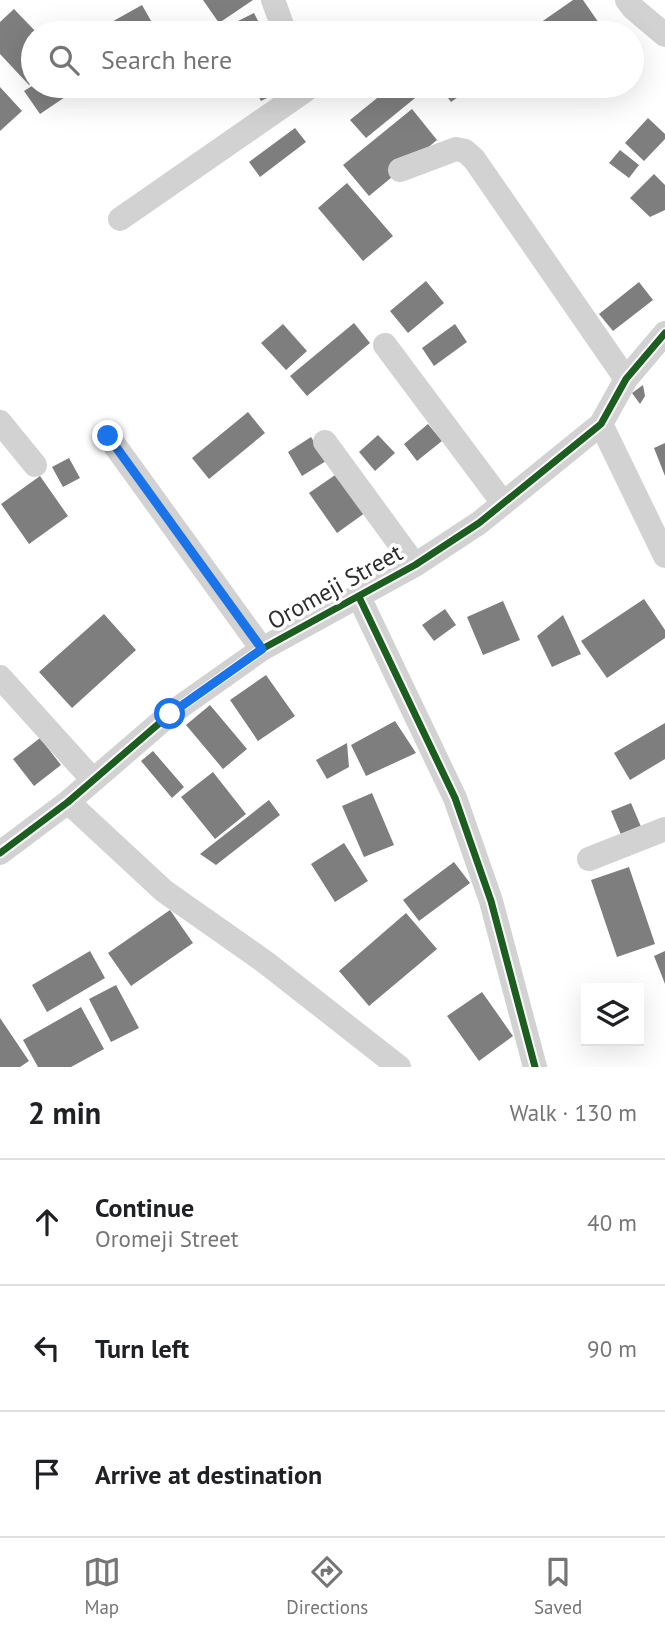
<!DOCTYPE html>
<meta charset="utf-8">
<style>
:root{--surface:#fff;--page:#f6f6f6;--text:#202124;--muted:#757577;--line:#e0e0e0;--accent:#767676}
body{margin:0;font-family:"PT Sans",sans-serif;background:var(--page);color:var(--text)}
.controls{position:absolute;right:21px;bottom:21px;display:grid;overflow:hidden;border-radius:0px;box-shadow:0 7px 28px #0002}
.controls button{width:63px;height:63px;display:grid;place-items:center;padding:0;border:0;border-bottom:2px solid var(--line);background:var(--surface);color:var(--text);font:35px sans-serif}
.stop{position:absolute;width:21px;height:21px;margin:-16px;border:5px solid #1a73e8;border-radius:50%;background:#fff}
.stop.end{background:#1a73e8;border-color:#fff;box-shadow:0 2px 7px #0008}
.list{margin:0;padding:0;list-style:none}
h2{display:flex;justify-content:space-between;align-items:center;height:91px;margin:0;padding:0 28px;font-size:30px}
h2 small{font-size:23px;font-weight:400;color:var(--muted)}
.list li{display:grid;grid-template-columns:46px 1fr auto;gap:21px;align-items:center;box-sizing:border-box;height:126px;padding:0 28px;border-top:2px solid var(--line)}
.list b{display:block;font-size:26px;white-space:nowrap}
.list p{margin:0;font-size:23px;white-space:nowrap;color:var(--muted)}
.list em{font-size:23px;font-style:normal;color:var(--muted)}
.icon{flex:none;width:38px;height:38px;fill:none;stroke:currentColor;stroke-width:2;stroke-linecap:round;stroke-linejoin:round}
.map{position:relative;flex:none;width:665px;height:1067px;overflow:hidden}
.search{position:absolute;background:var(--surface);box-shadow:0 7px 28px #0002;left:21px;right:21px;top:21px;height:77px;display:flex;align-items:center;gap:18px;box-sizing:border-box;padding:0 24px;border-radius:38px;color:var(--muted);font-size:26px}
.sheet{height:469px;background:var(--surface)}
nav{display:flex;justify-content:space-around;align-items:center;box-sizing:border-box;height:98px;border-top:2px solid var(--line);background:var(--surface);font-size:19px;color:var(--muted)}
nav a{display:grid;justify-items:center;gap:4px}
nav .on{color:var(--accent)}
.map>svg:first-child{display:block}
</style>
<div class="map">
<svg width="665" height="1067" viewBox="0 0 665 1067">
<rect width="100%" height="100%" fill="#fff"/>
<path fill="#7e7e7e" d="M203,0H253L219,23Z
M573,0H583L601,26L591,33H543L537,25Z
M142,5L158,33H101L99,29Z
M14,9L37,33H33V81L29,85L0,54V22Z
M254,13L264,33H226L224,28Z
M32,86H75L77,89L40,114L24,91Z
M253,86H291L261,101Z
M392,86H413L420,94L366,138L350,120Z
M439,86H474L451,102Z
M0,87L22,111L0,131Z
M412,109L437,140L369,196L343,165Z
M648,118L665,134V139L644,161L625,143Z
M295,128L306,142L260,177L249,162Z
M620,150L639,165L629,178L609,163Z
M654,174L665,185V210L650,217L630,198Z
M347,183L393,236L363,261L318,208Z
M426,281L444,303L408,333L390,311Z
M639,282L653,300L613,331L599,314Z
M354,323L370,343L307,396L290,376Z
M283,324L307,351L286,370L261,343Z
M455,324L467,342L434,366L422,348Z
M643,385L645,396L640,404L632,393Z
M248,412L265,433L209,479L192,458Z
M428,424L442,441L417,461L404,444Z
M378,435L395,453L375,471L359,452Z
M311,437L326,461L302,476L288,452Z
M665,443V476L654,448Z
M69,458L80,478L63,487L52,467Z
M341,471L369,510L337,533L309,493Z
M40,476L68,516L29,544L1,504Z
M644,599L665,630V638L607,678L581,641Z
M503,601L520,640L483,655L467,617Z
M445,609L456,625L434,641L422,625Z
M104,614L136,650L72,708L39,672Z
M563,615L581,654L552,667L537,636Z
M266,675L295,716L258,741L230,700Z
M210,705L247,749L223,769L186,725Z
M395,721L416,753L366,776L351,745Z
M665,723V759L630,780L614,753Z
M40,738L61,765L34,786L13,759Z
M347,743L349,767L327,779L316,760Z
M153,751L184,787L172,798L141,761Z
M213,772L246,814L215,839L181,797Z
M372,793L394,845L364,857L342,806Z
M269,800L280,815L216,865L200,854Z
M631,803L642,829L622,837L611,811Z
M344,843L368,881L335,902L311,864Z
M454,862L470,883L419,921L403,900Z
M629,867L655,944L617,957L591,880Z
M170,910L193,943L131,986L108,953Z
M406,913L437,949L369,1006L339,971Z
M90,951L105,978L47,1012L32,985Z
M665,951V984L654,956Z
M116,985L139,1028L111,1042L89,999Z
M482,992L513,1036L479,1061L447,1016Z
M81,1007L104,1049L71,1067H38L23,1040Z
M0,1018L29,1061L20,1067H0Z"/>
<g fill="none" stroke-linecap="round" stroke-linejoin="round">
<path stroke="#d2d2d2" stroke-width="24" d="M273,0L285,33
M627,0L633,8L665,35
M400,170L456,149L465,151L474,159L626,379
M120,219L306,90L304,86
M385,345L503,503
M0,422L35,465
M601,424L665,556
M108,436L262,649
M325,442L415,565
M359,597L455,798L491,901L535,1067
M0,677L93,780
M68,802L164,891L265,962L399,1067
M0,853L68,802L170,714L262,649L415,565L479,523L601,424L626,379L665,333
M589,859L665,829"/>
<defs>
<path id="cycleway" d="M359,597L455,798L491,901L535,1067
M0,853L68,802L170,714L262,649L415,565L479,523L601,424L626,379L665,333"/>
</defs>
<use href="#cycleway" stroke="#fff" stroke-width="11"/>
<use href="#cycleway" stroke="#1b5e20" stroke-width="7"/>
</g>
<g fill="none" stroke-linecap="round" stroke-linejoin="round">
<path stroke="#1a73e8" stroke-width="9" d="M108,436L262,649L170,714"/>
</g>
<g text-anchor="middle" stroke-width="7" stroke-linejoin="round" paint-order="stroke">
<g font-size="24" fill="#2d2d2d" stroke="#fff">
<text transform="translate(335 587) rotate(-29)" y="8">Oromeji Street</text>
</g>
</g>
</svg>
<div class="controls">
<button><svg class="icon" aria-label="layers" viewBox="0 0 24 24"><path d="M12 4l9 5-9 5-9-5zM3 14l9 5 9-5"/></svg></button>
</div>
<div class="stop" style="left:170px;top:714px"></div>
<div class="stop end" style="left:108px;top:436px"></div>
<div class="search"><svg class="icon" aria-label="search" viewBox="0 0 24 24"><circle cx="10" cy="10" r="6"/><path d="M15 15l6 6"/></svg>Search here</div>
</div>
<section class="sheet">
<h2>2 min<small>Walk · 130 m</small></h2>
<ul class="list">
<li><svg class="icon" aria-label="ahead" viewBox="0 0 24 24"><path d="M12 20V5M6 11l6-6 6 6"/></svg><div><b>Continue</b><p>Oromeji Street</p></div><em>40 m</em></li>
<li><svg class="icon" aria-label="left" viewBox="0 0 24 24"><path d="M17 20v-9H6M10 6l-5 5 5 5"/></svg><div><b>Turn left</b></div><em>90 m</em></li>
<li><svg class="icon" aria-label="arrive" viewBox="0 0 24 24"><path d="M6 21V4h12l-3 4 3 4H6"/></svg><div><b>Arrive at destination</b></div></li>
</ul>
</section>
<nav>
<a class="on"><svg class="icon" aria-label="map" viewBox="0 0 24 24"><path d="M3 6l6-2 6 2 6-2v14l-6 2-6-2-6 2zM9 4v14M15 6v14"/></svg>Map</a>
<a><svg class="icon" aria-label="directions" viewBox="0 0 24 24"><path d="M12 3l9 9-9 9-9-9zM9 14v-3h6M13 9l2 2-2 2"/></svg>Directions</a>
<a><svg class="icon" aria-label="saved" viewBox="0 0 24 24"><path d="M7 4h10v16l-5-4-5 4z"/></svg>Saved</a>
</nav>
